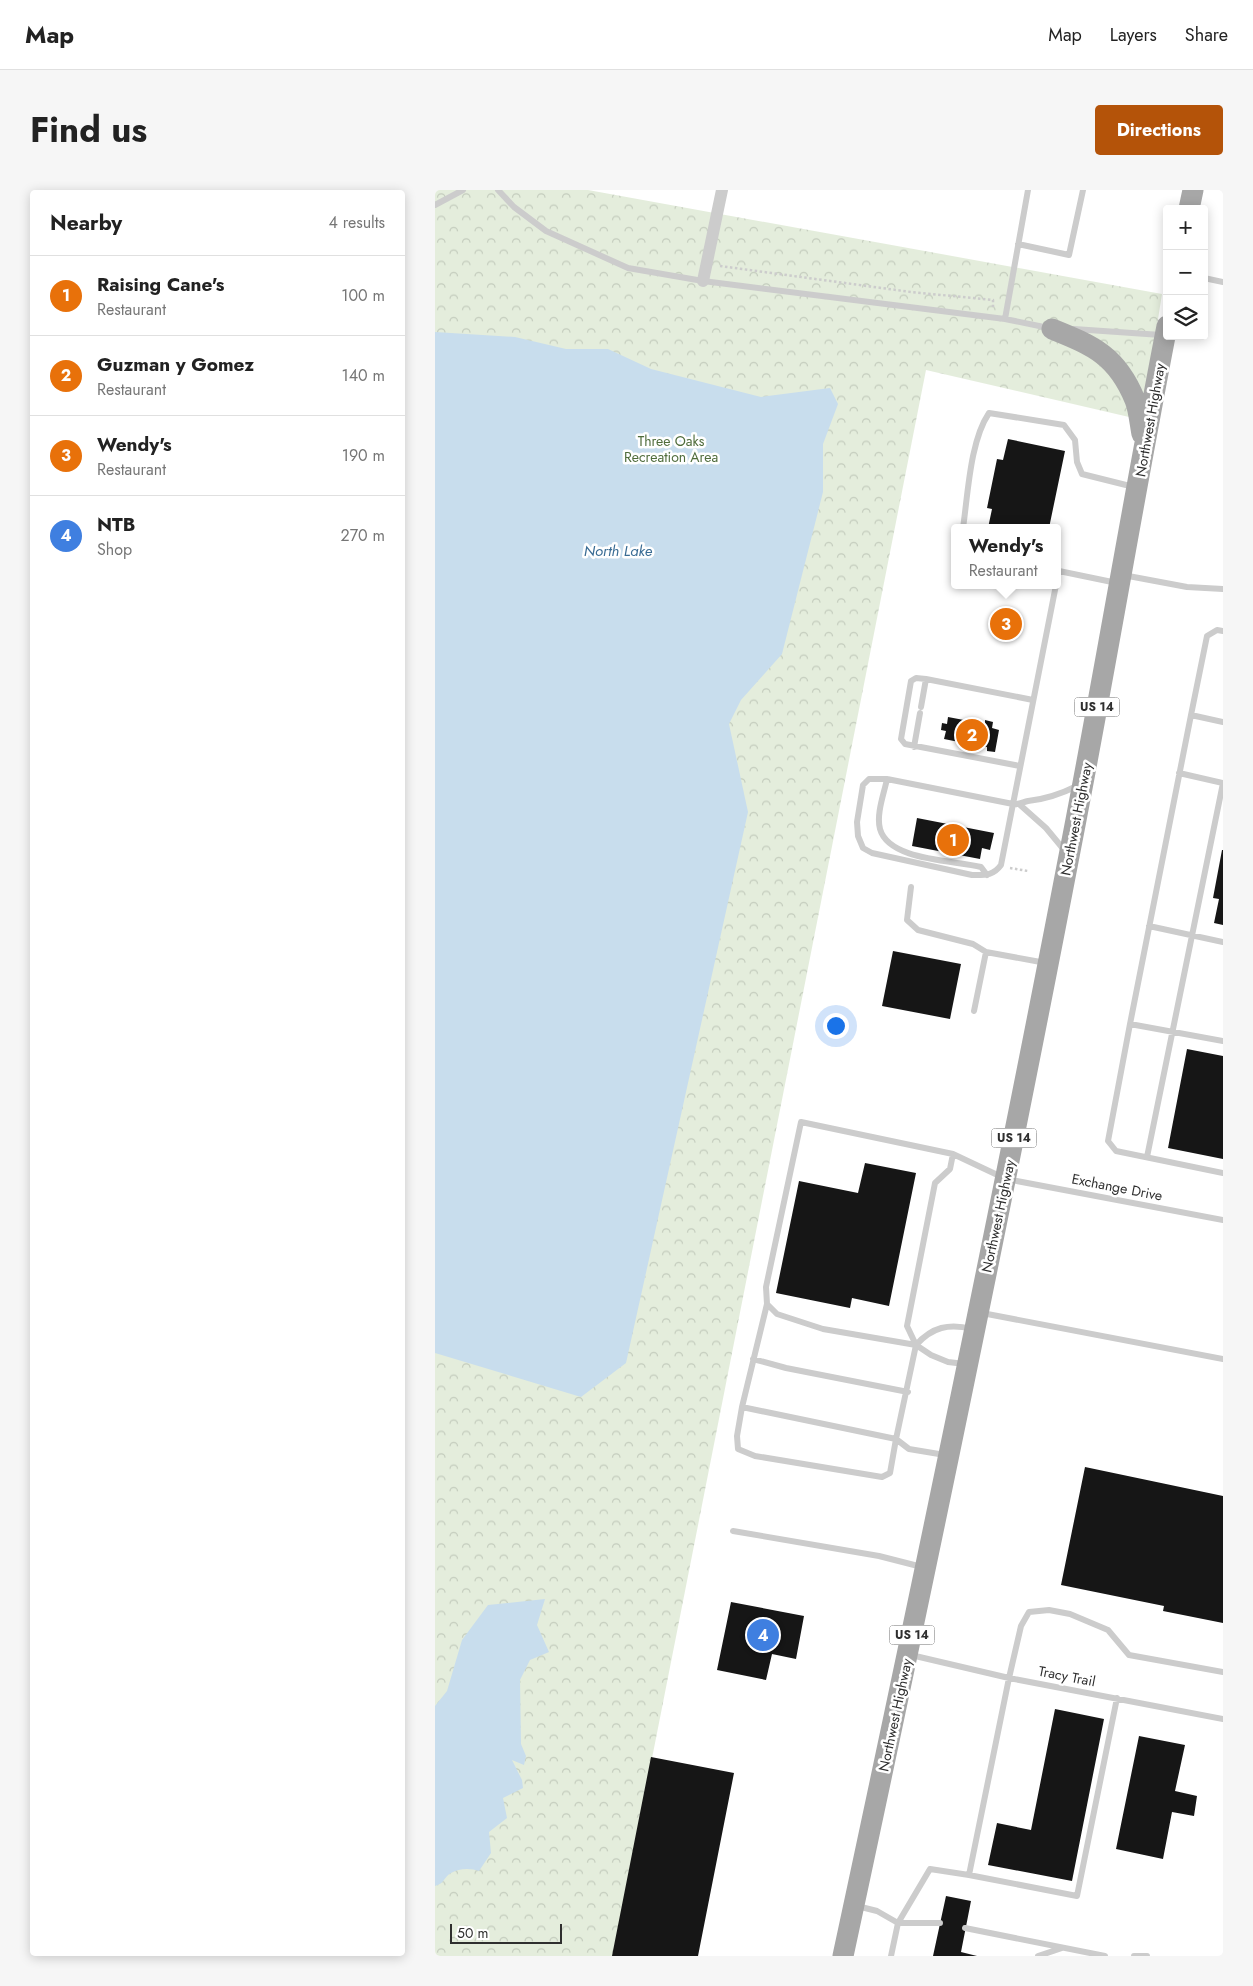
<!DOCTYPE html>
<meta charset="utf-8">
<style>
:root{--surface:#fff;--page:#f6f6f6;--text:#222;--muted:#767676;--line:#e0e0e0;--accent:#b45309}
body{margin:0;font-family:Jost,sans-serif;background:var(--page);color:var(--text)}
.controls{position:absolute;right:15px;top:15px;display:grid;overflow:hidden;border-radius:5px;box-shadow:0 2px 12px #0003}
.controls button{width:45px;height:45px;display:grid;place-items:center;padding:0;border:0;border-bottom:1px solid var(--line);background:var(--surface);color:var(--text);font:25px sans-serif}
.scale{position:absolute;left:15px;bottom:12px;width:112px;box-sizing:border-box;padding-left:5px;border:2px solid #2f2f2f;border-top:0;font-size:14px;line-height:18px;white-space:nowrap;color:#2f2f2f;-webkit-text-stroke:4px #fff;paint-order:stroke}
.you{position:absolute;left:400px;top:835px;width:18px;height:18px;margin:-12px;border:4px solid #fff;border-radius:50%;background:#1a73e8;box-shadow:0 0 0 8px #1a73e833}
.badge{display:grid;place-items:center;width:32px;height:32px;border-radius:50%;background:var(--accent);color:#fff;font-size:16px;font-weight:700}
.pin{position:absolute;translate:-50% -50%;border:2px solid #fff;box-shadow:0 1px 5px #0006}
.popup{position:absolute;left:516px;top:334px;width:110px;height:65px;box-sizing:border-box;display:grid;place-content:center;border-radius:5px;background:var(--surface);filter:drop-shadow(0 1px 4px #0005);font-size:16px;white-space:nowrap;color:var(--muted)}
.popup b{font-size:19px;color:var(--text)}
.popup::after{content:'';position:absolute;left:50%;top:100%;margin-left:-10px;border:10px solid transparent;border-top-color:var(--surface)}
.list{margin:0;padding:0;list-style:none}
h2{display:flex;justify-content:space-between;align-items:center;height:65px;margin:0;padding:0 20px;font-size:21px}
h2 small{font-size:16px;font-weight:400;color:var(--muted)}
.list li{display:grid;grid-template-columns:32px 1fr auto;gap:15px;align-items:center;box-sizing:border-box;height:80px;padding:0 20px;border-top:1px solid var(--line)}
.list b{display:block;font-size:19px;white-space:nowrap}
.list p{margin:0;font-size:16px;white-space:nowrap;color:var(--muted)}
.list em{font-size:16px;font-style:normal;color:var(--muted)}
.icon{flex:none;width:28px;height:28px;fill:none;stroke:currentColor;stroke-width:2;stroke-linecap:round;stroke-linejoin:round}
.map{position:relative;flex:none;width:788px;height:1766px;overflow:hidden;border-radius:5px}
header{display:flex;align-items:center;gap:30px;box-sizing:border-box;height:70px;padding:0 25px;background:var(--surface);border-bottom:1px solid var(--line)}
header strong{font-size:24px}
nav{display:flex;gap:28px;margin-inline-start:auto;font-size:18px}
.intro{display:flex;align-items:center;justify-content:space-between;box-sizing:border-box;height:120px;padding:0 30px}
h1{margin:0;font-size:35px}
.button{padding:12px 22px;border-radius:5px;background:var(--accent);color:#fff;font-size:18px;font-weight:700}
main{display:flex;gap:30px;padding:0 30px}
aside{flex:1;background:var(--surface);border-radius:5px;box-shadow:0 2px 12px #0003}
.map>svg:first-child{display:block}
</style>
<header>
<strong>Map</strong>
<nav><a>Map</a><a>Layers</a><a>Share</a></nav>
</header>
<div class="intro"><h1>Find us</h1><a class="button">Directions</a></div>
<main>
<aside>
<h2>Nearby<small>4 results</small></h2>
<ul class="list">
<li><span class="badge" style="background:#e8710a">1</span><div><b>Raising Cane's</b><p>Restaurant</p></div><em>100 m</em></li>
<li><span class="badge" style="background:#e8710a">2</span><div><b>Guzman y Gomez</b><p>Restaurant</p></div><em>140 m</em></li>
<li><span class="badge" style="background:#e8710a">3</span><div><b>Wendy's</b><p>Restaurant</p></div><em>190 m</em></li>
<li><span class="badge" style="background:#3f7fe0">4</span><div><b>NTB</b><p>Shop</p></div><em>270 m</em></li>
</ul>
</aside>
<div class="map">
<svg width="788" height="1766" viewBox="0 0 788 1766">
<defs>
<pattern id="forest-crowns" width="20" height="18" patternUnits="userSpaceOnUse" patternTransform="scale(1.25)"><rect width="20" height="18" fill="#e4eddc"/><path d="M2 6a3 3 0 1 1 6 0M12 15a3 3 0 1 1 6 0" fill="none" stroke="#c4ccbd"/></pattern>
</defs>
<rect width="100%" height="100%" fill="#fff"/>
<path fill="url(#forest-crowns)" d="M0,0H153L727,104L707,230L491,180L178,1766H0Z"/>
<path fill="#c8dded" d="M0,142L80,147L131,159H173L216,179L326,207L395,198L403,214L388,254V302L347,464L306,510L294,534L313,622L191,1173L146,1207L0,1163Z
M110,1409L102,1435L114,1462L95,1470L85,1490L86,1554L91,1566L89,1575L77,1570L87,1590L88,1598L68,1608L72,1628L54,1642L56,1663L44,1681C36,1678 24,1678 16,1683C8,1688 10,1693 0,1696V1516L12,1501L27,1450L53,1415Z"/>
<path fill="#161616" d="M573,249L630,261L614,338H553L557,319L552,318L562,269L568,270Z
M513,527L550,534V530L558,532L557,538L564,540L560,562L552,561V557L529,553V556L523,555L524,552L509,549L511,541L506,540L507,533L512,534Z
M482,628L559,643L555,660L547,658L545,669L477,656Z
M787,660H788V735L779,733L784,709L778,708Z
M458,761L526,774L515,829L447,816Z
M752,859L788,866V969L733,958Z
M430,973L481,983L454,1116L417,1108L415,1118L341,1103L364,991L423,1003Z
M650,1277L788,1306V1433L728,1421L729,1416L626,1395Z
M296,1412L369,1426L361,1469L337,1464L331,1490L282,1480Z
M620,1519L669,1529L637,1691L553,1675L562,1633L596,1640Z
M704,1546L750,1555L740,1601L762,1606L759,1626L737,1622L728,1669L681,1659Z
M216,1567L299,1583L263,1766H177Z
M511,1706L536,1711L526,1762L542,1766H498Z"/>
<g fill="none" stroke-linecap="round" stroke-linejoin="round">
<path stroke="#ccc" stroke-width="2.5" stroke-dasharray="2.5 2.5" stroke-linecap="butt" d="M285,76L476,102L558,110V117
M575,678L593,681"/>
<path stroke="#ccc" stroke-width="6" d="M63,0L79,17L111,41L193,78L268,91L570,129L614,138
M0,15L28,0
M583,54L634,65L648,0
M769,88L788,92
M570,129L593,0
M639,139L726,145
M528,338C533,304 535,251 554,223L629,235L640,250L642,272L647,284L699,297
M688,385L752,397L788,399
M622,389L624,381L682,393
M621,395C603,488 585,581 566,675C558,686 550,685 537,685L437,663L428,658L423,646L422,632L428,595L434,589H452L578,614C584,615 588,612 593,611C612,609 626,604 642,596
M486,517L491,489
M756,525L772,446L782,440L788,441
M479,557L485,523
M585,576L470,554L466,549L476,491L481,488L491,489L598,510
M452,589C449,604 441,624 445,639C454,671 519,670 546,677L552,685
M584,614L611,638L630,661
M476,697L472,730L483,740L538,754L551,762L611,773
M714,736L788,752
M539,821L551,762
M695,834L756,525L788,532
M788,851L695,834L673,951L681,961L788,983
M712,967L788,593L744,583
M332,1114L307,1217L302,1246L303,1259L320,1266L447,1287L455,1283L461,1249L474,1259L510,1265
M547,1123L788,1169
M481,1155L472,1136L500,993L515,979L518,964
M318,1169L351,1178L473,1202
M530,1174L513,1172L496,1165L481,1155L388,1139L342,1124L332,1114L331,1097L366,932L518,964L571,989L788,1030
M307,1217L461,1249L481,1155C497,1137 514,1133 537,1139
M298,1341L444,1366L487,1377
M476,1465L574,1488L788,1529
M534,1685L642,1706L682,1508
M422,1716L442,1721L463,1733H505
M530,1738L670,1766
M456,1766L463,1733L495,1679L534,1685L574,1488L586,1436L594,1422L614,1420L635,1424L673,1440L694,1465L788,1482
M603,1766L627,1758
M699,1766H712"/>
<path stroke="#ccc" stroke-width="12" d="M268,91L287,0"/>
<path stroke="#a7a7a7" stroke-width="21" d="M754,19L758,0
M617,139C659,156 682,166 700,210C704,220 705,234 707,244
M408,1766C487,1398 564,1031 635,661C669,487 698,311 732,136"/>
</g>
<g text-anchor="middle" stroke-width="5" stroke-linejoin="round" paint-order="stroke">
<g fill="#fff" stroke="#6d6d6d" stroke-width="1">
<rect x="639.5" y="507.5" width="45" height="19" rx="4"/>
<rect x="556.5" y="938.5" width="45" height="19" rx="4"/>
<rect x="454.5" y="1435.5" width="45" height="19" rx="4"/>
</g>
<g font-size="12" font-weight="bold" fill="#2f2f2f">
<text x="662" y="521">US 14</text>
<text x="579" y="952">US 14</text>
<text x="477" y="1449">US 14</text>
</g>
<g font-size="14" fill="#2f2f2f" stroke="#fff">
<text transform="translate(715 230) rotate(-80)" y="5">Northwest Highway</text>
<text transform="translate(641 629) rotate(-79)" y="5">Northwest Highway</text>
<text transform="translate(682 997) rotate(11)" y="5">Exchange Drive</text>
<text transform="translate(563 1026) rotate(-78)" y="5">Northwest Highway</text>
<text transform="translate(632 1486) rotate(11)" y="5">Tracy Trail</text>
<text transform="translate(460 1525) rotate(-78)" y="5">Northwest Highway</text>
</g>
<g font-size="14" fill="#4f6c3b" stroke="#fff">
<text x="236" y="256">Three Oaks<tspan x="236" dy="16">Recreation Area</tspan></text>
</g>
<g font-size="15" font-style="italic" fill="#3a6c94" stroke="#fff">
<text x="183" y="366">North Lake</text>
</g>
</g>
</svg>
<div class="controls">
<button>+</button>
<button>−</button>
<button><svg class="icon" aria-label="layers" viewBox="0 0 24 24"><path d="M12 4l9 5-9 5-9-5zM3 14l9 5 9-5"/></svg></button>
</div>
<div class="scale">50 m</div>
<div class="you"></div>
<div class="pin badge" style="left:518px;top:650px;background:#e8710a">1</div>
<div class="pin badge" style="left:537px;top:545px;background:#e8710a">2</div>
<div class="pin badge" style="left:571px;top:434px;background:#e8710a">3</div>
<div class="popup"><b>Wendy's</b>Restaurant</div>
<div class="pin badge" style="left:328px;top:1445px;background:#3f7fe0">4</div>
</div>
</main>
